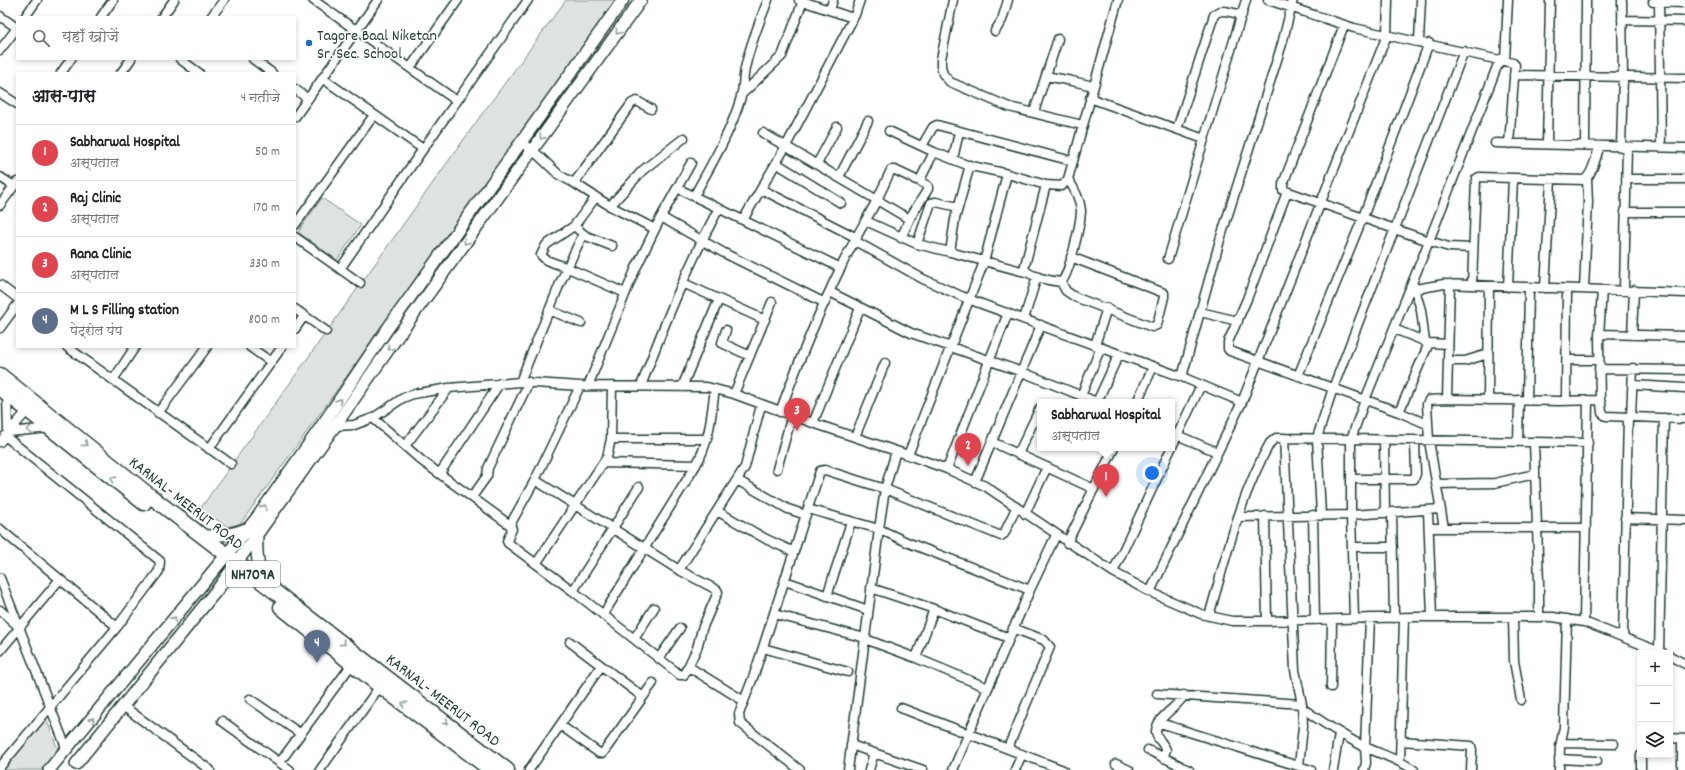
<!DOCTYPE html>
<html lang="hi">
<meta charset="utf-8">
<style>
:root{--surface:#fff;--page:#f6f6f6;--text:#202124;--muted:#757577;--line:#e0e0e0;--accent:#1f6fb2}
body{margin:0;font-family:Dekko,"Playpen Sans Deva",sans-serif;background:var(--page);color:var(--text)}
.controls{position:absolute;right:12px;bottom:12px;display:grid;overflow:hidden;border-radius:0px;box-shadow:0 2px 6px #0003}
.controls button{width:36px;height:36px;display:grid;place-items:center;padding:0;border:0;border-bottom:1px solid var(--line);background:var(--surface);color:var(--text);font:20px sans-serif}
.you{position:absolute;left:1152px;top:473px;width:14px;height:14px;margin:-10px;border:3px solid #fff;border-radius:50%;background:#1a73e8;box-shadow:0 0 0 6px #1a73e833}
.badge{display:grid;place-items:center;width:26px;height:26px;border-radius:50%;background:var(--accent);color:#fff;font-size:13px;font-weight:700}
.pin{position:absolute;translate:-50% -33px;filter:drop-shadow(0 1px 2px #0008)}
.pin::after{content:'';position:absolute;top:21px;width:14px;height:12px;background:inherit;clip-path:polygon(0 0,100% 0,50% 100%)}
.popup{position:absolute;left:1037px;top:399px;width:138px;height:52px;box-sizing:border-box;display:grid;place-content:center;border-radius:0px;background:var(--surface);filter:drop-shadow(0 1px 3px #0005);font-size:13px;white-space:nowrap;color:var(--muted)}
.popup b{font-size:15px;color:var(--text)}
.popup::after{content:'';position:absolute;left:50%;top:100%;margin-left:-8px;border:8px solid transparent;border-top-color:var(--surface)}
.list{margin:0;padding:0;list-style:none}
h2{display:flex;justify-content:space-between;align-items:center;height:52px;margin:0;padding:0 16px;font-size:17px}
h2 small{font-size:13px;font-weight:400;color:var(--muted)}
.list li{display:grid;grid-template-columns:26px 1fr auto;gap:12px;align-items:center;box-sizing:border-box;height:56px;padding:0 16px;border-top:1px solid var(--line)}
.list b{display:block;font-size:15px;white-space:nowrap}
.list p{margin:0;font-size:13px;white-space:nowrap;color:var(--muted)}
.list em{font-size:13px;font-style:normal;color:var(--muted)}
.icon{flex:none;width:22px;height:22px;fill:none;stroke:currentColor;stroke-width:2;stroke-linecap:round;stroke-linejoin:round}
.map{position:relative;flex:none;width:1685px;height:770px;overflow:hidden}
.search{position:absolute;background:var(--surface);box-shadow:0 2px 6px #0003;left:16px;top:16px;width:280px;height:44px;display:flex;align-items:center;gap:10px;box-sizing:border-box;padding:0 14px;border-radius:0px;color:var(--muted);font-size:15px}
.panel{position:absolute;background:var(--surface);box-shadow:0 2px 6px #0003;left:16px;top:72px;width:280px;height:276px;border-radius:0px}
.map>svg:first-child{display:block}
</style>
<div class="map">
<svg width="1685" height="770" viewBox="0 0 1685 770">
<rect width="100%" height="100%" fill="#fff"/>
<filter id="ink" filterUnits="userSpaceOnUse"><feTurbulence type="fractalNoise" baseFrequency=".025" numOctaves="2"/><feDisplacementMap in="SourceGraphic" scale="8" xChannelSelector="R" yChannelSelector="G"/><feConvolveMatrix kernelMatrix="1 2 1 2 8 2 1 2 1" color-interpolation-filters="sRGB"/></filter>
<g filter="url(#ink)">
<path fill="#dee3e2" stroke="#7e908b" d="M566,0H618L241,523L228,527L200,509L482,114Z
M322,198L361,225L337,260L298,232Z
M46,718L58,750L41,770H2Z"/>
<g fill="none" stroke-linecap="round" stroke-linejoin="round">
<defs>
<path id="street" d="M313,0L457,101
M799,0L853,18
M953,0L941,59V66L943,74L950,82L1009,107L1082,125
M1268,0L1354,28L1513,63L1515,65L1509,144
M1653,2L1685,3
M1659,2L1661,147
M830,10L833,0
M0,16L17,28
M25,17L37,0
M101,17L113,0
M162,17L174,0
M211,17L224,0
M1622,20L1685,21
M1344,25L1283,184V190L1429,241L1500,59
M995,31L1002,20L1008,0
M1419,41L1421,0
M0,50L17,28
M180,59L199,73
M253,59L272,73
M1505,60L1508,0
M410,68L458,0
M61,73L71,59
M121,73L131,59
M1514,75L1685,78
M1046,76L1072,81L1093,86
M322,78L423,149
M295,89L308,99
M0,93L17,104
M741,95L782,56L803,1
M1090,98L1204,139
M1034,112L1058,39
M295,117L378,0
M1177,129L1214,15C1221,7 1232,13 1242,15
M889,131L934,152L967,165L1004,173L1046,185L1062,186L1068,179L1118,0
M763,133L877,200L891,170H895L916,180H920L934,152
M521,142L538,155L559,175L574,183L610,206L655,229
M1495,143L1685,148
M1547,144L1550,0
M1585,145L1586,0
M922,146L933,127L937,125L1072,161
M1621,147L1623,77L1622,0
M953,159L959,132
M776,163L841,203
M817,164L837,127
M970,165L955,219L950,252L1025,272
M0,177L14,186
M839,177L868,121
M1626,179H1685
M574,183L632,103L637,101L651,109
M1046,185L1024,269C1030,277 1051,281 1061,282C1069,277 1081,221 1081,210C1080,199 1074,188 1068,179
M677,188L841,268
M761,189L857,238
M1287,192L1247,299L1228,342V349L1230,351L1399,412L1429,343
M694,196C711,165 731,132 741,97C744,86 743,74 746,64C751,42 760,21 768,0
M596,197L574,226L546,245L541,255L546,260L568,268L625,293
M0,205L17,182
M610,206L643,170L684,138
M1625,212H1685
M661,217L724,253L825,303
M743,220L786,146L855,15L860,0
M866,221L917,244L950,252
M295,225L374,115
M574,226L586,236L612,246
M295,237L360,283
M901,238L911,216L928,189V186L918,180
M855,241L923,279L968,299L1182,377L1220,240L1282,44L1293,0
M917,244L931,203L936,202L958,207
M1168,259L1246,0
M340,269L423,149L528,0
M1061,282L1066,291L1075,297L1152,327L1157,325L1164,297V293L1071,257
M683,283L765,320
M0,285L17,298
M1472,285L1476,179L1479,177L1584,180C1593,175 1596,155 1600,146
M1414,286L1421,310L1425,342
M1508,287L1513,179
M1545,288L1551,180
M1416,289L1444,284L1685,293
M1584,289L1588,202L1587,179
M1624,290L1627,147
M830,292L911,333L1022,372L1097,402
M295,309L326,331
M549,310L581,323
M1200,312L1238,321
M1024,319L1037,276
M0,328L17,305
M295,329L304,316
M1394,329L1429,343L1448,344
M726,330L722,343L750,356
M1599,334L1685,336
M1632,335L1634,290
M1095,345L1107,308
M67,347L231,464
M250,347L271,362
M1567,360H1599
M1448,361H1465L1488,354
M1599,369L1685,370
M1298,376L1363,217L1429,43
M1182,377L1242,402L1387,35L1388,0
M113,380L135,347
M520,382L561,281L583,234
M1632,385L1685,388
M588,386L635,270L661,217L691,163
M641,386C664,325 688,265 719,208
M682,387L719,299
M7,394L8,432L51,428
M734,394L772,302
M1081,396L1101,347
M1447,399L1450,284
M1488,400L1489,286
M1527,400L1529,288
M1566,401L1567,289
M1600,401L1599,336L1602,290
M1097,402L1119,354
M1137,402L1153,367
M780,412C798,363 818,314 841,267C852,244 865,222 877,200L909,219
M1399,412L1427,424
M158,413L207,347
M1631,417L1633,368
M373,418L422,461L510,525L512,529L507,541L508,543L573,591L680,675H684L687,668L689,667L744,701
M813,423L860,308
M332,424L335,426L354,425L373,418L403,398L413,394L449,388L520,382L580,386L707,387L734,394L813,423L908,455L947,469L985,486L1113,572L1150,592L1201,614L1232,621H1267L1413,617H1553L1584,622L1663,653
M1172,433L1217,452
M855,437L885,363
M1284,438L1295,670L1302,704L1303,726L1299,766
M611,439H707
M1384,440L1385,513
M0,442L28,410
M992,442L1094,489
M1518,442L1519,400
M1534,442L1539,583V617
M405,446L449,388
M209,449L282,347
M896,451L885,489L1001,536L1004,534L1016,508
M1018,454L1040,408
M908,455L984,262L1007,174
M603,463L696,465C710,442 711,415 715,389
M777,469L792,415
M947,469L1008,313
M440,473L500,383
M1351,479H1414L1416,474L1415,441
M535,480L679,570L745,467L761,405
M737,480L788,509L806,515
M975,482L1041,325
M1436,484L1495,483L1535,474
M472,497L487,476L488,468L529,382
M717,511L766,539L794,552
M1428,511L1432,617
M1392,512L1394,618
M1025,514L1047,467
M1313,515L1315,620
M1321,515L1317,438L1333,388L1464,51
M1265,516L1267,621
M1239,517L1351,515L1440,509
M1625,518L1685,520
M510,525L535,480L580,386
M1429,528H1586
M1444,528L1429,441L1427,404L1429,400L1447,399L1560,401L1599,400L1601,403L1602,413L1606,416L1685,419
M0,529L117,627
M1067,543L1114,448
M1352,547H1393
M536,564L607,457L611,439L612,386
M679,570L717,590L718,592L702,629L697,648L688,667
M1113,572L1201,385
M0,578L67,750
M785,581L868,610
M573,591L639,487
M1150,592L1242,402
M827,596L851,522
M934,609L1009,638
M0,610L19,627
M774,614L865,638L848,770
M603,615L696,465
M1209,616C1226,558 1240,496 1270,443L1276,438H1284L1351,439L1365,400L1429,241L1449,247L1473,248
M1513,617L1514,661L1521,700
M1354,619L1351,515V439L1588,443
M1584,622L1588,400
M1623,636L1628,417
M865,638L879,529L909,543L1030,590
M634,639L654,608
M865,639L916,658L934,609L871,588
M570,642L643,697
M763,648L848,672
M0,651L60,579
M1659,653L1664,418
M1670,656L1685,664
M659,658L680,628
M916,658L988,688L1030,590L1056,535
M1331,687L1332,620
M1157,694L1302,704
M250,699L301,734
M123,706L210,770
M901,708C955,729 1009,749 1063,770
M1302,708C1322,722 1341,735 1363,746C1380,754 1398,759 1414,770
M222,721L290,770
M1160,723L1311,770
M560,725L599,753H603L653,683
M1670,738L1685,739
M1401,741L1471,746L1472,750L1471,770
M1561,743L1614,744
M851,745L923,770
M1008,748L1050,647L1044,640L1013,628
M1148,750L1179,765L1178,770
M1163,758L1166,750C1164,744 1157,739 1156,733C1155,717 1178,708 1184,695
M1559,759L1597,761
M1400,761L1404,618
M280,762L352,664
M1116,764L1129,770
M1179,766L1189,770
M0,767L117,627L159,571L160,561L5,436
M320,770L380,686
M529,770L601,666
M800,770L740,723L739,714L754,675L820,471L825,470L885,489L879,529L808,509
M869,770L874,753
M953,770L988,688
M1015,770L1022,754
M1333,770L1339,734
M1364,770L1366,763L1365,747L1370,618
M1559,770L1560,747L1564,727L1567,619
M1641,770V755
M1682,770V739"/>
<path id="secondary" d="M257,535C256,552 257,567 264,583
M204,536C219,536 232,535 246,529
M76,764L220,586L335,426L400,333L641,0
M49,770L256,519L325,421L388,328L623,0"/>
<path id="highway" d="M0,375L149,495L507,770
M0,388L144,503
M281,607L380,686L491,770"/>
</defs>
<use href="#street" stroke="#1f3d34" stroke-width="11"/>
<use href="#secondary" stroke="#1f3d34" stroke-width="14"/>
<use href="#highway" stroke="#1f3d34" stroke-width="17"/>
<use href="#street" stroke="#fff" stroke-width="8"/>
<use href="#secondary" stroke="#fff" stroke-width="11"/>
<use href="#highway" stroke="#fff" stroke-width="14"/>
</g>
<defs><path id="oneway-chevron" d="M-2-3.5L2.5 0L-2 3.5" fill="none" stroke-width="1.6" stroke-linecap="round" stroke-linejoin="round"/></defs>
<g stroke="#8f9e9a">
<use href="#oneway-chevron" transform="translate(618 32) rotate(126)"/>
<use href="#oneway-chevron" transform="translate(542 137) rotate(126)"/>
<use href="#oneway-chevron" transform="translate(466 242) rotate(126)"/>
<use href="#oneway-chevron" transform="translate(390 348) rotate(125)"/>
<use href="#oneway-chevron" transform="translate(339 401) rotate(-56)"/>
<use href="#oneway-chevron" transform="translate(29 430) rotate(175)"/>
<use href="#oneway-chevron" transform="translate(85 444) rotate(39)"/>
<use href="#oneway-chevron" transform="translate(113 479) rotate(-143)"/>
<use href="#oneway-chevron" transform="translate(264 507) rotate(-55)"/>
<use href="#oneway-chevron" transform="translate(174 619) rotate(-51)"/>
<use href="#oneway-chevron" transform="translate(343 643) rotate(37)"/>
<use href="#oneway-chevron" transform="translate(404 704) rotate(-143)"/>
<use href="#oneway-chevron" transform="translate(92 720) rotate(-51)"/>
<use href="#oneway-chevron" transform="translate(446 722) rotate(38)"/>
</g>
</g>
<circle fill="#1f6fb2" stroke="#fff" stroke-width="1.5" cx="309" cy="43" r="4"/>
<g text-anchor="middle" stroke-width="3.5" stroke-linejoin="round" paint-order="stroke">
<rect fill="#fff" stroke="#627771" stroke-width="1" x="226" y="561" width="54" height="26" rx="3"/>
<g font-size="15" font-weight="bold" fill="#1f3d34">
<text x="253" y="579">NH709A</text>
</g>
<g font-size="16" fill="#1f3d34" stroke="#fff" text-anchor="start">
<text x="317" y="40">Tagore Baal Niketan<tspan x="317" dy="18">Sr. Sec. School</tspan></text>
</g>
<g font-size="16" fill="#1f3d34" stroke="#fff">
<text transform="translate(187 502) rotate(38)" y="6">KARNAL- MEERUT ROAD</text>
<text transform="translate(444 699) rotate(38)" y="6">KARNAL- MEERUT ROAD</text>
</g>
</g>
</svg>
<div class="controls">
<button>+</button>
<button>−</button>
<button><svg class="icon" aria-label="layers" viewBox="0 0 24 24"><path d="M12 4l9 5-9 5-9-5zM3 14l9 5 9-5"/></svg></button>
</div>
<div class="you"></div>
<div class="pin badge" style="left:1106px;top:497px;background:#e0444e">1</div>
<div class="popup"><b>Sabharwal Hospital</b>अस्पताल</div>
<div class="pin badge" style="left:968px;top:466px;background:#e0444e">2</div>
<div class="pin badge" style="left:797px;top:431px;background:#e0444e">3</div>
<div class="pin badge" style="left:317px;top:663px;background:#5c6f8a">4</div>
<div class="search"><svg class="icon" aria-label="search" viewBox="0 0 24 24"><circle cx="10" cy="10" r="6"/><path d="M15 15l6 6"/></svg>यहाँ खोजें</div>
<section class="panel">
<h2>आस-पास<small>4 नतीजे</small></h2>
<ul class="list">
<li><span class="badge" style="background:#e0444e">1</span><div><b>Sabharwal Hospital</b><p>अस्पताल</p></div><em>50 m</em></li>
<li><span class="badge" style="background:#e0444e">2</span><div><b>Raj Clinic</b><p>अस्पताल</p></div><em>170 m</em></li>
<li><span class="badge" style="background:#e0444e">3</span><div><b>Rana Clinic</b><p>अस्पताल</p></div><em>330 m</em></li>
<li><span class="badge" style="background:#5c6f8a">4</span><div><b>M L S Filling station</b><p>पेट्रोल पंप</p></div><em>800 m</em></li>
</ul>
</section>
</div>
